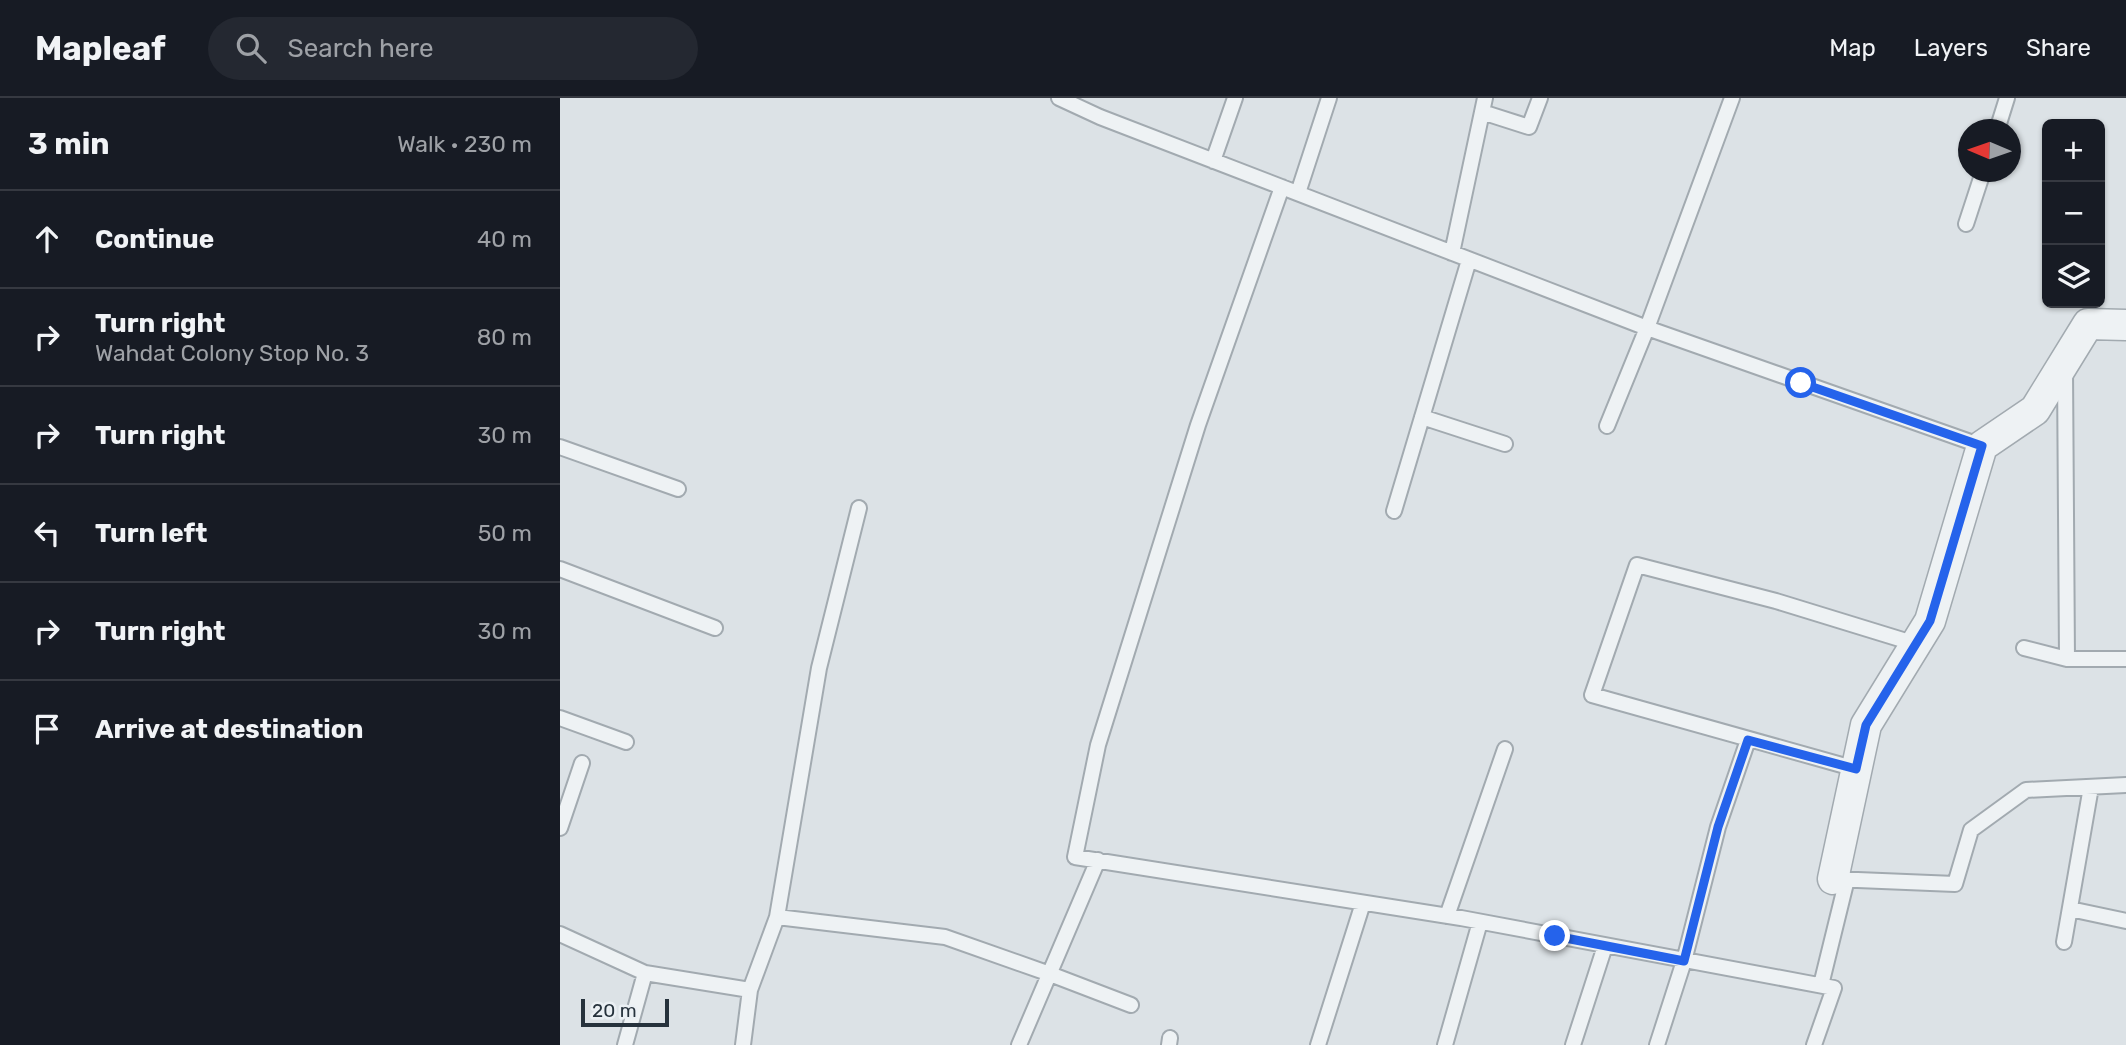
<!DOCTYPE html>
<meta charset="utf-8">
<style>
:root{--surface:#171b24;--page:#242831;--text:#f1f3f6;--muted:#9ea1a6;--line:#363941}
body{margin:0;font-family:Rubik,sans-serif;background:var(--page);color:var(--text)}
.controls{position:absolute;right:21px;top:21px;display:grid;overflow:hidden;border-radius:10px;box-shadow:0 2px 5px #0004}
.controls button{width:63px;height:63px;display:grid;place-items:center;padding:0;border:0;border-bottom:2px solid var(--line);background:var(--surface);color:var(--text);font:35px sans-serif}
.compass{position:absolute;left:1398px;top:21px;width:63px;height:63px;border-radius:50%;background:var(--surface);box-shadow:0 2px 5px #0004;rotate:272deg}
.scale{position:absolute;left:21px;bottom:18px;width:88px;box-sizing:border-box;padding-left:7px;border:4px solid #26323c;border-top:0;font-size:19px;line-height:24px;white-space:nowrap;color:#26323c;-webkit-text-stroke:5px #ebf0f4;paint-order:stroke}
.stop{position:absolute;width:21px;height:21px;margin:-16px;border:5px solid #2563eb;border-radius:50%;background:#fff}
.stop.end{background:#2563eb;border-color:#fff;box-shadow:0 2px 7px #0008}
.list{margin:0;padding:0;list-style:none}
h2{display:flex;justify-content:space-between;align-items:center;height:91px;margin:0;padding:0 28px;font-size:30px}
h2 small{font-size:23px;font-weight:400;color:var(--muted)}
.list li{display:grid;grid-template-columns:46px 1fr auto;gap:21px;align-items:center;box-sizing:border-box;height:98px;padding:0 28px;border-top:2px solid var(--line)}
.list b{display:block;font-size:26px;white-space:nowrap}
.list p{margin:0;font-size:23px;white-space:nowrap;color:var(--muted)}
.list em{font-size:23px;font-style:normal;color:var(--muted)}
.icon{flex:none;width:38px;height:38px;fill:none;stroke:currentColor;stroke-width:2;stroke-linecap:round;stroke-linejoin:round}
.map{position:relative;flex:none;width:1566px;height:947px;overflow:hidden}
header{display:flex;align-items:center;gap:42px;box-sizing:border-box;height:98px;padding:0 35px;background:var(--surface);border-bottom:2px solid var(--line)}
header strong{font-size:33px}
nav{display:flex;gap:38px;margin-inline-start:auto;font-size:24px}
.search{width:490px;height:63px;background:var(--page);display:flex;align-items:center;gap:18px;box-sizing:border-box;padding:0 24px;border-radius:38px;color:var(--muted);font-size:26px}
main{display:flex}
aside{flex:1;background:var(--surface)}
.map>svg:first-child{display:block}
</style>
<header>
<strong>Mapleaf</strong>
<div class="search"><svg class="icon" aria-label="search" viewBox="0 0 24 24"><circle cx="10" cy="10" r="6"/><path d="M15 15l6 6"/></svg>Search here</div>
<nav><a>Map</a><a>Layers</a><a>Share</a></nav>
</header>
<main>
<aside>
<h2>3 min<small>Walk · 230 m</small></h2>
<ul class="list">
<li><svg class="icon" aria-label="ahead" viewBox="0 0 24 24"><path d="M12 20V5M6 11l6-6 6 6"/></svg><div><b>Continue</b></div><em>40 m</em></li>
<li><svg class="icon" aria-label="right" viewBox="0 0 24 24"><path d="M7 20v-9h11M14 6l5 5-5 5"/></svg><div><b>Turn right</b><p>Wahdat Colony Stop No. 3</p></div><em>80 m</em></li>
<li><svg class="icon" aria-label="right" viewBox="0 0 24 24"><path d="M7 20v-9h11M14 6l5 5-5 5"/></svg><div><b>Turn right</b></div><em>30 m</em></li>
<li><svg class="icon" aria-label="left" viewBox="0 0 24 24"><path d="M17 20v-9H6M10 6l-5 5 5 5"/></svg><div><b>Turn left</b></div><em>50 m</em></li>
<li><svg class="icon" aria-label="right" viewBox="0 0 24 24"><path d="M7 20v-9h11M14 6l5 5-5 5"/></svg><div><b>Turn right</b></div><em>30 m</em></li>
<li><svg class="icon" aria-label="arrive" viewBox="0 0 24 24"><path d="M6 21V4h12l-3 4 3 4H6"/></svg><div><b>Arrive at destination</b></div></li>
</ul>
</aside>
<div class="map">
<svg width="1566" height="947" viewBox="0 0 1566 947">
<rect width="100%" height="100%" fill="#dce2e6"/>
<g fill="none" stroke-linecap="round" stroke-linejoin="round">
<defs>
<path id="service" d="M499,0L540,19L1087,230L1422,348
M922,14L969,29L980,0
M1437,32L1447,0
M653,63L675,0
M722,89L638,327L538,647L515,759L901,820L1274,890L1254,947
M738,95L769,0
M1406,126L1423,74
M892,155L925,0
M1505,272L1507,561
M862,319L945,346
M1047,328L1087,230L1172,0
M0,349L118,391
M834,413L909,162
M0,471L155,530
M1464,550L1507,561H1566
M0,620L66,644
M1296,671L1032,597L1077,467L1216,503L1356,546
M0,730L22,665
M1273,781L1395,786L1411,732L1466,692L1566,687
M1510,811L1566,823
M887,818L945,651
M217,819L385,839L490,876L571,907
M0,836L85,875L190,892
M1504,844L1531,689
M1261,887L1287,781
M65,947L85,875
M183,947L190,892L217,819L259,570L299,410
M459,947L538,762
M609,947L610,940
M758,947L803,805
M885,947L920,824
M1013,947L1045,848
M1097,947L1124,863L1158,729L1188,642"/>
<path id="minor" d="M1273,781L1306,627L1370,523L1422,348L1475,312L1528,226L1566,227"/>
</defs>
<use href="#service" stroke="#a2aab0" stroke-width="18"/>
<use href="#minor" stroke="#a2aab0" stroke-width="33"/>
<use href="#service" stroke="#eef2f4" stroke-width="14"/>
<use href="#minor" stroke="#eef2f4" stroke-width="30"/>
</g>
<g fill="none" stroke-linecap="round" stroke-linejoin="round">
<path stroke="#2563eb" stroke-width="9" d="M995,838L1124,863L1158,729L1188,642L1296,671L1306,627L1370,523L1422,348L1241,285"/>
</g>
</svg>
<div class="controls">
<button>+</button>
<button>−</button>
<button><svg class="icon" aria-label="layers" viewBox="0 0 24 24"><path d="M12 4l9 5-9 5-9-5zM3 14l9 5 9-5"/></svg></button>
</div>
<svg class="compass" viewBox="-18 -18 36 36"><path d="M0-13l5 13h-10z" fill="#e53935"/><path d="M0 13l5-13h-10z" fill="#9ea1a6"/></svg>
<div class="scale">20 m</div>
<div class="stop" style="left:1241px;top:285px"></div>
<div class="stop end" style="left:995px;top:838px"></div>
</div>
</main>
